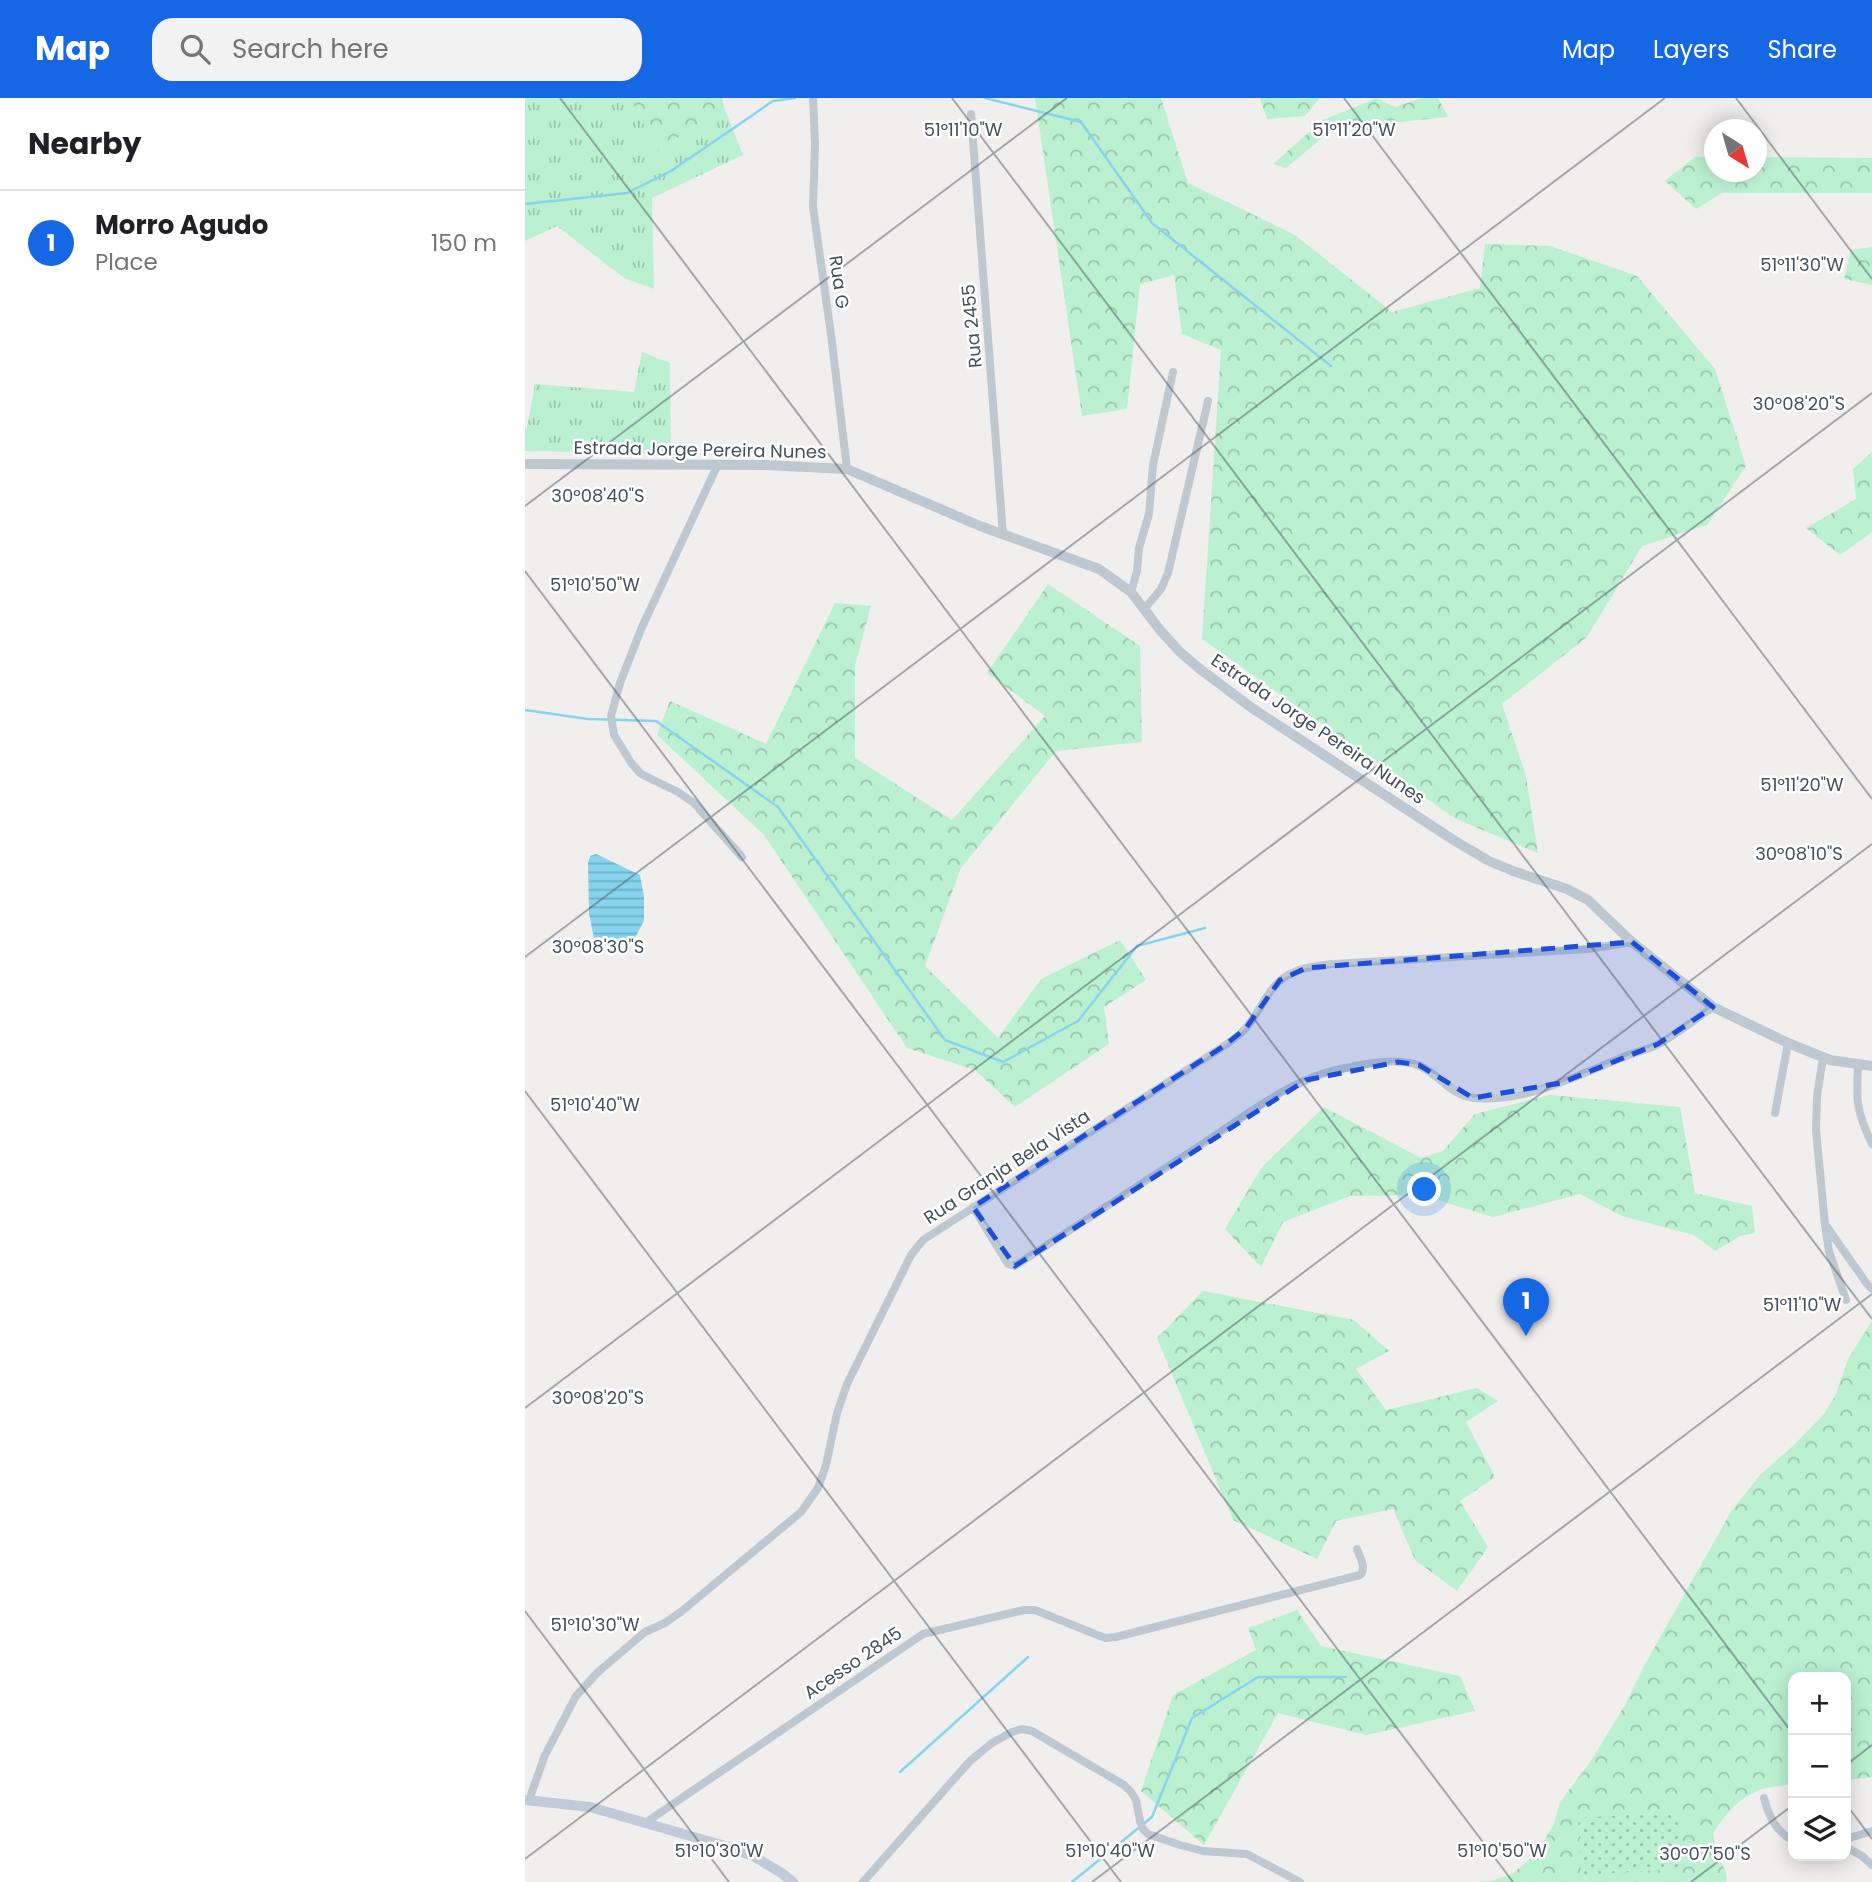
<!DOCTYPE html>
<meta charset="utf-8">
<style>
:root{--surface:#fff;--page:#f2f2f2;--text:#202124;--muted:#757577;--line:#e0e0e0;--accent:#1567e4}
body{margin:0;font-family:Poppins,sans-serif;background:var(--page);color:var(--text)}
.controls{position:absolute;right:21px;bottom:21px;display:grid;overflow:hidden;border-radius:14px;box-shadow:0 4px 18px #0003}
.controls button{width:63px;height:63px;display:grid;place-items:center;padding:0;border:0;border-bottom:2px solid var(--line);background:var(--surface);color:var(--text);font:35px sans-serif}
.compass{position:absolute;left:1179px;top:21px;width:63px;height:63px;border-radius:50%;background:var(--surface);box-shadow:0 4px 18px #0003;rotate:143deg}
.you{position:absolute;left:900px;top:1092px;width:24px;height:24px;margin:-18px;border:5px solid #fff;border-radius:50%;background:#1a73e8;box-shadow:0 0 0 10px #1a73e833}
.badge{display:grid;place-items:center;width:46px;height:46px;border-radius:50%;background:var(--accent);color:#fff;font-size:23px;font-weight:700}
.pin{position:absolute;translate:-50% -58px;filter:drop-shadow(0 2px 4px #0008)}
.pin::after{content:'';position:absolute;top:37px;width:24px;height:21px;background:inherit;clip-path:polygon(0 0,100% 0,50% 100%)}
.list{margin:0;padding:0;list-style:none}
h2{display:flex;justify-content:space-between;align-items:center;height:91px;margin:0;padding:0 28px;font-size:30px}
h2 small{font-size:23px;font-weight:400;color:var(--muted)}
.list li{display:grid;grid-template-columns:46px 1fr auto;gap:21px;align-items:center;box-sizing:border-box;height:105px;padding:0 28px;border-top:2px solid var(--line)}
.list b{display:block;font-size:26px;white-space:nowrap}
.list p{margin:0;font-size:23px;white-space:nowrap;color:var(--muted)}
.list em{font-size:23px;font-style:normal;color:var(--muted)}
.icon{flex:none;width:38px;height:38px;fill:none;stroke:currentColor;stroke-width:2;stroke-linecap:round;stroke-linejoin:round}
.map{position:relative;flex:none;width:1347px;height:1784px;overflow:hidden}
header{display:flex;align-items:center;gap:42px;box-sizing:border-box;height:98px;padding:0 35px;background:var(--accent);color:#fff}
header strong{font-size:33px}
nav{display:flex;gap:38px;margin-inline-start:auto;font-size:24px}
.search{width:490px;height:63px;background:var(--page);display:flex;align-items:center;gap:18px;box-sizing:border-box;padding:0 24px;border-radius:21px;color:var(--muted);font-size:26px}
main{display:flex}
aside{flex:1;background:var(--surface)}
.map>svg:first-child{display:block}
</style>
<header>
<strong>Map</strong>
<div class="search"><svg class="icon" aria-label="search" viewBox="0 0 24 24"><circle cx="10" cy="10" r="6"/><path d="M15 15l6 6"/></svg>Search here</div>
<nav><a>Map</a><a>Layers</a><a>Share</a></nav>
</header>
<main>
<aside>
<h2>Nearby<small></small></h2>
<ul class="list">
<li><span class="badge">1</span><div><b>Morro Agudo</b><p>Place</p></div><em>150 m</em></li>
</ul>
</aside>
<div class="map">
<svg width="1347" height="1784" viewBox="0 0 1347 1784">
<defs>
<pattern id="grass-tufts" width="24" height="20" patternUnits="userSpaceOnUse" patternTransform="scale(1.75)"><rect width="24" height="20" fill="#bbf0d1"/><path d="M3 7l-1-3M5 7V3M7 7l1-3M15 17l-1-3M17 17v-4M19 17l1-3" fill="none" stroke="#9ac5ad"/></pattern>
<pattern id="forest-crowns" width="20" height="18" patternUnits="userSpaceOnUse" patternTransform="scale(1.75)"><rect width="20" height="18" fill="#bbf0d1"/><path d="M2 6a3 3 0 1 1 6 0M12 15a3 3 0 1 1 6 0" fill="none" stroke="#9ac5ad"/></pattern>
<pattern id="park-dots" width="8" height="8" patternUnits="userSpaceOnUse" patternTransform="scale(1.75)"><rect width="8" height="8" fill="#bbf0d1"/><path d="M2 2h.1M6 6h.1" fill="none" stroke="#9ac5ad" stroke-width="1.8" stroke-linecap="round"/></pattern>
<pattern id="water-rules" width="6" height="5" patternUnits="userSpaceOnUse" patternTransform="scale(1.75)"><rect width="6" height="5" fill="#87d4ee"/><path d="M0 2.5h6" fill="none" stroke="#70aec4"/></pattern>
</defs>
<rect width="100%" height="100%" fill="#f1eeee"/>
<path fill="url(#grass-tufts)" d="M0,0H105L133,53L199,9L218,57L127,100L129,191L99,180L32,128L0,143Z
M117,254L145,265L146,356L0,353V331L2,330L10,286L109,294Z"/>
<path fill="url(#forest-crowns)" d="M105,0H197L199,9L133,53Z
M510,0H636L663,85L770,137L867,214L955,190L960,146L1025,148L1112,178L1190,271L1221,368L1182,427L1117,448L1062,539L977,606L1001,678L1013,755L929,720L677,541L696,252L657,236L649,177L615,186L602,311L557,318Z
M735,0H795L780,18L742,21Z
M852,0L870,9L897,0H913L923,19L808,31L761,70L748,66L798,22Z
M1170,59H1189L1190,74H1232V59L1347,60V95H1197L1171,111L1140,83Z
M1347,149V187L1319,181L1326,152Z
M1347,354V434L1315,457L1281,430L1331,401L1328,371Z
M523,486L615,548L617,644L531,653L436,770L400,868L473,940L516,881L595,842L621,882L579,909L584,946L490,1009L450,972L382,950L239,737L132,637L145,603L241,646L310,505L346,508L330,567V660L427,722L520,618L462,575Z
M1025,997L1155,1009L1170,1095L1227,1108L1230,1135L1215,1138L1190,1153L1169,1137L1097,1118L1055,1096L968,1119L896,1097L825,1098L758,1124L736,1169L700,1131L737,1069L799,1009L896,1060L918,1053L950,1016Z
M678,1193L829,1222L864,1253L831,1271L861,1312L952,1290L973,1303L941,1324L970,1379L935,1403L963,1449L932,1493L890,1462L868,1411L811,1423L792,1461L708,1422L632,1240Z
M1347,1223V1679L1321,1682V1579H1268V1686C1257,1688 1244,1688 1234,1692C1213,1700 1200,1717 1188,1735L1192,1756L1201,1774L1202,1784H945L966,1783L987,1776L1004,1762L1018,1745L1029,1725L1035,1704L1066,1663L1100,1607L1120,1566L1207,1412L1235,1377L1269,1347L1299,1316L1310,1298L1324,1259Z
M772,1512L796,1548L935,1578L950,1613L841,1637L753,1615L679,1747L616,1693L648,1597L731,1552L723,1530Z"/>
<path fill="url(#park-dots)" d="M1153,1714L1156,1771L1056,1777L1053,1720Z"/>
<path fill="url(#water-rules)" d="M71,756L115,777L119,799V823L107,845L90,848L69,841L64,815L63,765L65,758Z"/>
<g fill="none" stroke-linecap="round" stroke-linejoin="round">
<path stroke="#87d4ee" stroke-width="2.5" d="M460,0L556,24L627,125L806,268
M0,106L102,95L146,73L248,3L270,0
M0,612L63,621L131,623L253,709L420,942L478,964L553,923L612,848L680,830
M375,1674L503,1559
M547,1784L627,1719L667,1620L733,1579H821"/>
<path stroke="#bec8d1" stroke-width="8" d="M288,0L290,46L288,109L306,236L322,371
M446,16L478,437
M193,366L117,529L95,585L86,618L89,637L107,666L116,676L153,694L169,705L217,759
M606,494L612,473L614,450L624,416L628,367L648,274
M620,510L636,491L643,475L683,303
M1298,959L1292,999L1291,1032L1300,1127L1304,1153L1321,1202
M1333,966C1331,1003 1331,1012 1347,1046
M1250,1015L1263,945
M448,1109L483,1166L490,1168C554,1126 618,1085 682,1043C722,1017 764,983 811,972C834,967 873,958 895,968C915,977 926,998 949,1000C999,1005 1051,978 1096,960C1109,954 1124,952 1136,945C1154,934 1171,921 1188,909
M1302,1129L1342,1186L1347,1191
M1239,1700C1244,1719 1251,1733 1268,1743
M4,1702L20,1657L51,1598L73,1574L120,1534L140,1525L157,1513L276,1414L293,1390L301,1367L312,1315L322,1286L386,1157L398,1142L699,948C706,943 714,938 720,931C736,913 743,887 765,876C778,869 793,868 808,866L1063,851L1107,844
M120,1725L398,1536L499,1512H510L580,1540L591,1539L835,1477C842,1470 835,1460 832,1451
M1321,1741L1347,1733
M1321,1749L1337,1758L1347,1767
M338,1784L445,1663L467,1645L487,1634L497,1631L507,1633L599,1687L606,1694L611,1702L615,1723L618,1731L623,1736L655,1747L678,1753L722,1756L775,1784"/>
<path stroke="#bec8d1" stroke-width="10" d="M0,366L240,367L322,371L455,428L574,471L606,494L635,532L655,554L675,571L727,610L930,743L964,763L988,773L1042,791L1063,802L1107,844L1188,909L1263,945L1305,962L1347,968"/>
<path stroke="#c0cad8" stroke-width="10" d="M0,1702L65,1709L200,1748L228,1758L255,1774L268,1784"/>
</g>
<path fill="#1d4ed8" fill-opacity="0.2" stroke="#1d4ed8" stroke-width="5" stroke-dasharray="14 9" stroke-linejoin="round" d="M1107,844L1188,909L1133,946L1036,985L948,1000L894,967L873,964L781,982L490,1168L448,1109L699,948L721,930L755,882L781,870Z"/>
<path fill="none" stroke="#46505c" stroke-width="2" stroke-opacity="0.45" d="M35,0L1268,1636M427,0L1347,1221M819,0L1347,701M1211,0L1347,181M0,408L542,0M0,473L988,1784M0,859L1140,0M0,993L596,1784M0,1310L1347,295M0,1513L204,1784M1321,1667L1347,1647M1321,1706L1347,1741M0,1761L1347,746M567,1784L1347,1196M1166,1784L1268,1707"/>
<g text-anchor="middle" stroke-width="5" stroke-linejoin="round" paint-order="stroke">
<g font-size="18" fill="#46505c" stroke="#fff">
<text transform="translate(314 184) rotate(82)" y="6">Rua G</text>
<text transform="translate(447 228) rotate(-95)" y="6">Rua 2455</text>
<text transform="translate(175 352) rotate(1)" y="6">Estrada Jorge Pereira Nunes</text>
<text transform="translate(793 631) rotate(34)" y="6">Estrada Jorge Pereira Nunes</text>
<text transform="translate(482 1069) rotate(-33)" y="6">Rua Granja Bela Vista</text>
<text transform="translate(328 1565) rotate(-34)" y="6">Acesso 2845</text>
</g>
</g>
<g font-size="18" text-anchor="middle" fill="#46505c" stroke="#fff" stroke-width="5" stroke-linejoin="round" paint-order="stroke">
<text x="438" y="38">51°11'10"W</text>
<text x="829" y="38">51°11'20"W</text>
<text x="1277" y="173">51°11'30"W</text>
<text x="1274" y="312">30°08'20"S</text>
<text x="73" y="404">30°08'40"S</text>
<text x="70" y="493">51°10'50"W</text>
<text x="1277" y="693">51°11'20"W</text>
<text x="1274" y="762">30°08'10"S</text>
<text x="73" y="855">30°08'30"S</text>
<text x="70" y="1013">51°10'40"W</text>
<text x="1277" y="1213">51°11'10"W</text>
<text x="73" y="1306">30°08'20"S</text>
<text x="70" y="1533">51°10'30"W</text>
<text x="194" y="1759">51°10'30"W</text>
<text x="585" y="1759">51°10'40"W</text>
<text x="977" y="1759">51°10'50"W</text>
<text x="1180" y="1762">30°07'50"S</text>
</g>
</svg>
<div class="controls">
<button>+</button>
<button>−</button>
<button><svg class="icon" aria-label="layers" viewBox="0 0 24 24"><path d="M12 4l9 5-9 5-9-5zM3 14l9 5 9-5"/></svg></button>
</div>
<svg class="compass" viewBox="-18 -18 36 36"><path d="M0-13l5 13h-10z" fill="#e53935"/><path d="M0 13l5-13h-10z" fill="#757577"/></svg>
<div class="you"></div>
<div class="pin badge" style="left:1001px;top:1238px">1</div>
</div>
</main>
